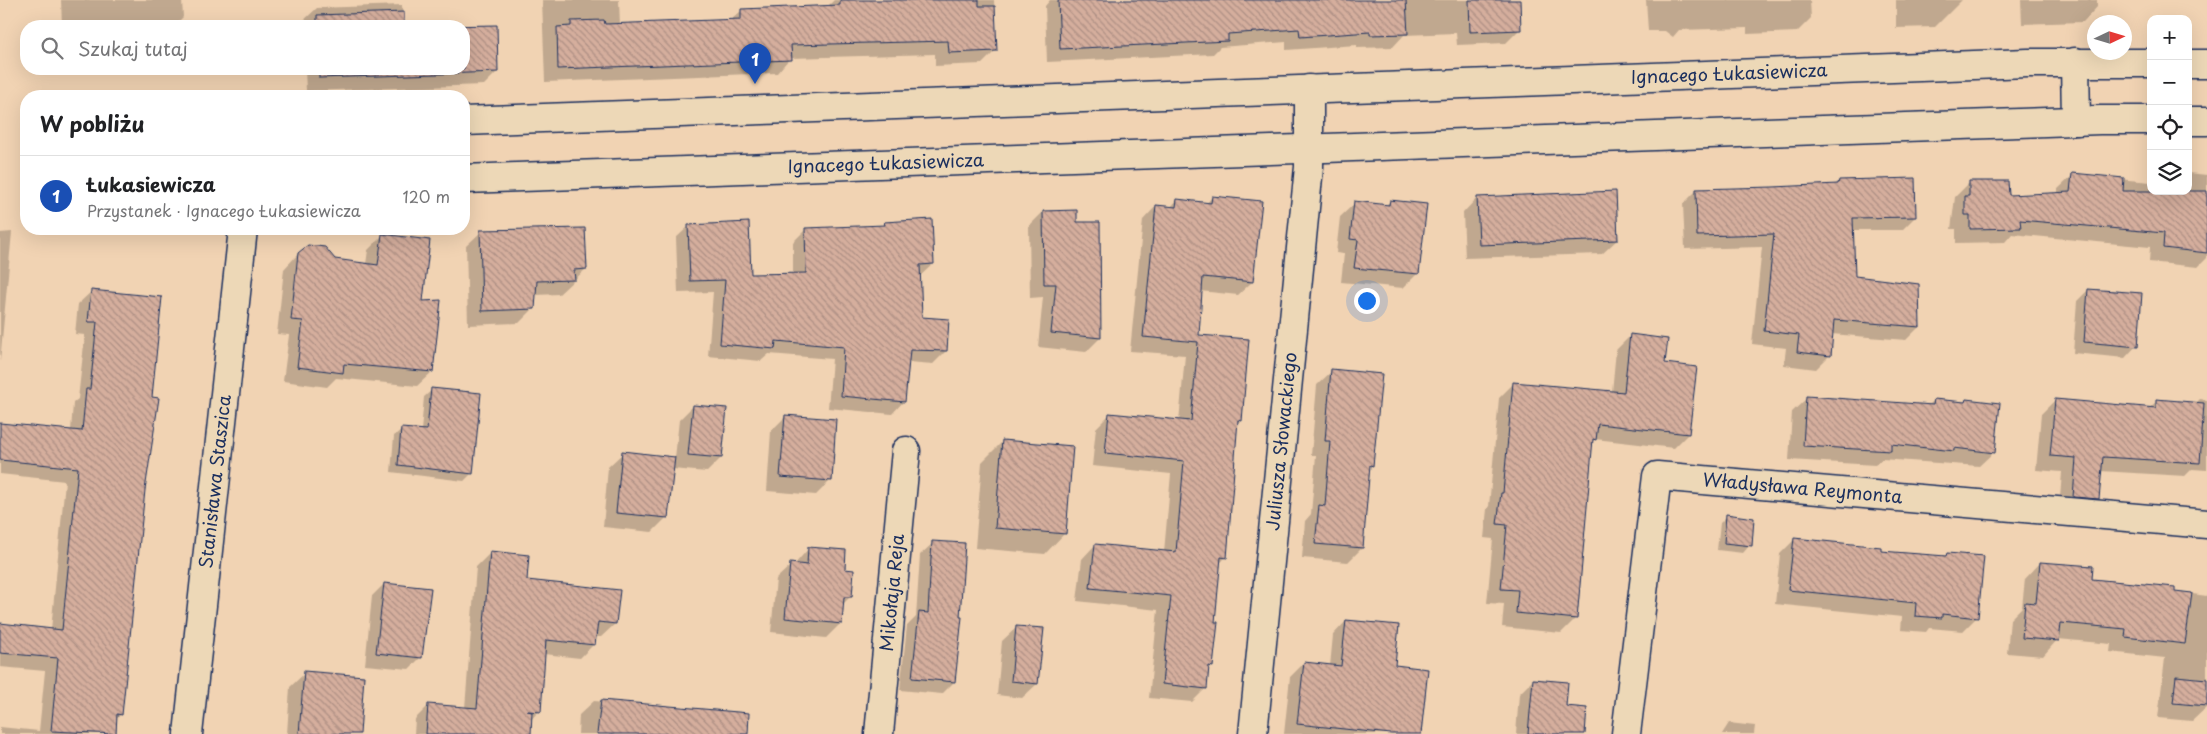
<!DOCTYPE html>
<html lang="pl">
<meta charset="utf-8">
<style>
:root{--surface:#fff;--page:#f2f2f2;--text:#202124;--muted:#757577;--line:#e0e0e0;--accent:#d1495b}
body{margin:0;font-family:"Playpen Sans",sans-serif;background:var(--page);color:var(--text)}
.controls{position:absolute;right:15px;top:15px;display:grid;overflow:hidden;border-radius:10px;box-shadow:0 5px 20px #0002}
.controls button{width:45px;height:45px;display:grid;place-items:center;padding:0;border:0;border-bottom:1px solid var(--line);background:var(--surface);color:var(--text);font:25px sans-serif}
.compass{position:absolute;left:2087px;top:15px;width:45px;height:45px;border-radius:50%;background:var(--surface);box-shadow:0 5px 20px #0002;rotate:86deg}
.you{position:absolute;left:1366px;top:300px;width:18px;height:18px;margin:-12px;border:4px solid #fff;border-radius:50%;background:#1a73e8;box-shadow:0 0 0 8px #1a73e833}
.badge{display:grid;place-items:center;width:32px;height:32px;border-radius:50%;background:var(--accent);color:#fff;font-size:16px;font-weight:700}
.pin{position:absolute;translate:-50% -41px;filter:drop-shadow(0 1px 2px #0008)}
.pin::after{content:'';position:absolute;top:26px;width:18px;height:15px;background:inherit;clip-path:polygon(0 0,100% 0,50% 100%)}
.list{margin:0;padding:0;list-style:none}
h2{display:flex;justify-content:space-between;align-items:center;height:65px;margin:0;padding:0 20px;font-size:21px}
h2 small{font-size:16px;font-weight:400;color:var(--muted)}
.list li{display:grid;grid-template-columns:32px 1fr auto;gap:15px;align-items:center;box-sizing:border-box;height:80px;padding:0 20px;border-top:1px solid var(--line)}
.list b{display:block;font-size:19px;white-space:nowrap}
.list p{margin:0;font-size:16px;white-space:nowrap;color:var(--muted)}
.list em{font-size:16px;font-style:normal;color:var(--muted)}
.icon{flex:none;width:28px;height:28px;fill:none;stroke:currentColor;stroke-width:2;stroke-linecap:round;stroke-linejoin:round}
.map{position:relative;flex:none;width:2207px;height:734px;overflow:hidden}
.search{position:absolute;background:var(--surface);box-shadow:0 5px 20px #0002;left:20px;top:20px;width:450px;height:55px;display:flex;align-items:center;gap:12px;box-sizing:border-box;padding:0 18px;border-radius:20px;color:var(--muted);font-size:19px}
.panel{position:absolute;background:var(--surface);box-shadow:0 5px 20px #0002;left:20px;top:90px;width:450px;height:145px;border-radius:20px}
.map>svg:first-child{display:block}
</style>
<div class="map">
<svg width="2207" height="734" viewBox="0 0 2207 734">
<defs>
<pattern id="building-back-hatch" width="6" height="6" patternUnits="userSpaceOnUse" patternTransform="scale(1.25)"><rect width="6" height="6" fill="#d5ae9d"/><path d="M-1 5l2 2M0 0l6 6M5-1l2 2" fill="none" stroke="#ac8e83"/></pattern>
</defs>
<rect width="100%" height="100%" fill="#f1d3b3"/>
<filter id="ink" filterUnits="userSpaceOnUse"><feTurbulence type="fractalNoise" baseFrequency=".02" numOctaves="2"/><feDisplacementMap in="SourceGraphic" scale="10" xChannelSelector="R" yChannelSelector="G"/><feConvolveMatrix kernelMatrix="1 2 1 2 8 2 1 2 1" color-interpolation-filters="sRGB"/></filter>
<g filter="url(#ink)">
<path fill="#0003" d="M61,0H182L183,17L174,26H62Z
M542,0H619L620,25L731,20L741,11L827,7L834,0H994L996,50L982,64L935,66V54L790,58L777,73L545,82Z
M1050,0H1519L1520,29L1506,43L1457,45L1456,33L1404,35L1393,47L1357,48V45L1286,50V42L1220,47L1213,54L1047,62L1045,6Z
M1646,0H1810L1811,18L1797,32L1747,34V28L1679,30L1673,37L1665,31H1648Z
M1896,0H1962L1935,27L1896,28Z
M2021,0H2097V7L2083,22L2022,24Z
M402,5L403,26H304L303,21L317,8Z
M495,26L497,72L484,85L306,91L305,69H464V27Z
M2188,173L2207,175V258L2198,267L2149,262L2150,247L2012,234L2005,242L1956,243V229H1951L1955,197L1970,182L2007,196L2058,194V189L2073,175L2151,182V191H2188Z
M1839,181L1915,217L1902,230H1852L1854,277L1919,327L1906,340L1831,334L1829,356L1816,369L1784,365L1786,348L1752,344L1762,247L1685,249L1683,204L1696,191L1835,185Z
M1212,197L1252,282L1238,295L1200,291L1198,336L1241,420L1237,424L1226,557L1219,564L1212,666L1208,670L1206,688L1192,702L1149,698L1158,610L1077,601L1082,559L1095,545L1164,552L1171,474L1092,466L1096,428L1109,415L1179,422L1185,355L1130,351L1143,220L1156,206L1170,208L1177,200L1206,204Z
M1477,198L1617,240L1602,254L1465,258L1463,213Z
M1390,201L1425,205L1417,274L1403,288L1341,282L1344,254L1336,253L1340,217L1355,203L1385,206Z
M1043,212L1076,223L1100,338L1086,352L1038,347L1043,297L1030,298L1029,226Z
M885,223L933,264L919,277L921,318L946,351L933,364L908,362L904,401L892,414L828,408L832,359L769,354L761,361L708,356L713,292L678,293L676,238L689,226L750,276L793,274V242L805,230L881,227Z
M12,232L0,362V233Z
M481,232L586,269L559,294L535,295L533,309L519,323L468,325L466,246Z
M382,236L422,302L432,372L417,386L336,378L327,387L283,381L289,335L277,334L284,269L298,254L366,264L368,250Z
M2088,290L2136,346L2125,358L2073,353L2077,301Z
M92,291L144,490L121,714L116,720L114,734H0V727L39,731L45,671L0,667V625L51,630L65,481L0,474V424L71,431L73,403L78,399L85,335L75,334L78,304Z
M1630,336L1664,364L1688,434L1674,448L1595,439L1592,442L1576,618L1561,633L1502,627L1504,604L1487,603L1493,539L1484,538L1487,509L1489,506L1499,398L1513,384L1612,392L1616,350Z
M1332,371L1371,465L1369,468L1362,548L1348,562L1302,558L1305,521L1311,514L1316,455H1311L1317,385Z
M432,390L471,474L464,481L391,472L394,436L402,429L421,431L424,397Z
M1807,398L1928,406L1934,400L1963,403L1966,400L1994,452L1979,466L1882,459L1875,465L1789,460L1792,412Z
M2200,399L2207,400V470L2192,469L2185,476L2100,471L2098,498L2084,513L2059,511L2062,472L2036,470L2041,414L2055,400L2148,409L2157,401L2196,403Z
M693,406L721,458L707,472L672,469L667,517L652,532L603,527L608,467L623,453L675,458L679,420Z
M785,417L831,480L816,495L767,491L771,431Z
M1002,442L1065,533L1045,554L975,548L982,462Z
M1727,516L1750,545L1743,553L1717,550L1720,523Z
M1794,540L1880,552L1944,557L1947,554L1977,617L1963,631L1929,628L1926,632L1901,630L1902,617L1775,604L1780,554Z
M933,543L954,682L942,694L900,690L907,626L916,617L920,555Z
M809,548L843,570L850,597L842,605L841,623L826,638L771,632L776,579L791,565H794Z
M490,553L525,581L615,624L601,637H595L594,644L580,658L544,654L539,711L526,725L524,734H414L415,719L429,705L465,708L476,567Z
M2040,563L2091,580L2207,596V707L2192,721L2158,718L2165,658L2110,652L2111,644L2058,639L2043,656L2007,653L2010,619L2022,607L2025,579Z
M384,584L421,657L409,669L365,665L372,596Z
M1346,621L1394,667L1420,734H1284L1290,677L1304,663L1330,666L1333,635Z
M1017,627L1037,684L1022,698L997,695L1002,641Z
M305,673L358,734H287L290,687Z
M1533,680L1565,707L1584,734H1516L1519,694Z
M594,701L736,713L735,734H578L579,715Z
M1729,723L1755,726L1754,734H1722Z"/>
<path fill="url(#building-back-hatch)" stroke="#1b2f5e" d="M840,0H979V6H995L997,51L949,53L948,41L791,45L792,60L558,69L557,27L571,26V21L604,20L605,24L741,19V9L840,5Z
M1058,0H1406L1408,34L1370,35V32L1300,37L1299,29L1228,34V41L1060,49Z
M1469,0H1520L1521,30L1470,32Z
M404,12V26H317V15Z
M497,25L498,72L319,78V69H464V26H440Z
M2072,173L2124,178L2123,191H2207V253L2163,248L2164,233L2020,220L2021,228L1970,229V215H1965V196H1969V181H2008L2009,195L2070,192Z
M1915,178L1916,217L1853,218L1855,276L1919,284L1920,327L1834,320L1831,356L1797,352L1799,335L1764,331L1774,234L1697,236L1696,189L1773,187L1838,184L1839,180Z
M1616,191L1618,240L1479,245L1477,197Z
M1212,196L1262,201L1253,282L1203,277L1199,335L1249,339L1242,421L1238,420L1227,558L1221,557L1215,622H1218L1213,667L1209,666L1207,689L1162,684L1171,596L1090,588L1095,544L1176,552L1184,461L1105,453L1109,413L1191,421L1198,342L1143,337L1156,205L1176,207L1177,199L1211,203Z
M1390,200L1427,204L1419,274L1354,268L1358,240L1350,239L1354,201L1389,205Z
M1077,210V222H1100L1101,338L1051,333L1056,284H1044L1043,211Z
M932,219L934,264L920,265L922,317L949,319L947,351L910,350L905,402L841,396L844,347L776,341L775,349L720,344L725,280L690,281L688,225L749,222L751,274L806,273L805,228L885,225L884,222Z
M585,228L587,269L574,270L575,280L537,281L535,309L482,311L480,230Z
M382,234L430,240L423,301L441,300L433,372L344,364L343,373L297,367L303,321L291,320L298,253L308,245L325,247L335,259L378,265Z
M2088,289L2142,293L2138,347L2084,342Z
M91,290L162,297L152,397L159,398L145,490L122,715L117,714L116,734L51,731L58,658L0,653V623L62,630L78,468L0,460V423L82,431L86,389H90L97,322H88Z
M1630,334L1668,339L1665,363L1697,367L1689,434L1598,424L1596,440L1593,439L1577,619L1516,613L1518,590L1501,589L1507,525L1497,524L1501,493H1503L1513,382L1624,392Z
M1331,369L1382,374L1373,466L1370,465L1363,548L1315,544L1319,505L1325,506L1330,441H1325Z
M431,388L481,393L473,474L398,465L401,428L427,430Z
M1806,396L1933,405L1934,399L1965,402L1966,399L2000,403L1995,453L1954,448V451L1891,444V451L1803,446Z
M2055,399L2156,408V399L2204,403L2200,463L2103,457L2099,499L2073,497L2076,458L2050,456Z
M693,405L727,408L722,458L688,455Z
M785,415L836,419L832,481L780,477Z
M1002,440L1073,446L1066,534L995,528Z
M622,451L675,457L668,518L616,513Z
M1726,514L1754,518L1752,546L1724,543Z
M1794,538L1881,547V551L1946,556L1947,553L1984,556L1978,618L1942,614V618L1915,616L1916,603L1788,590Z
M932,541L965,543L960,617H962L955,682L912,678L919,612L928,613Z
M808,547L846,550L845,569L854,570L852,597H844L842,624L785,618L790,563L807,565Z
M490,551L529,555L527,580L620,590L616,624L598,622L595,645L546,640L541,712L527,711L532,712L531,734H426L428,704L477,708Z
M2040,562L2093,566L2092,579L2175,587V591L2192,593L2185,644L2125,637L2126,629L2061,623L2059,641L2022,638L2025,602L2036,603Z
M384,583L431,588L422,658L376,653Z
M1346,620L1399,625L1395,665L1428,669L1421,734H1391L1297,724L1304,662L1341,666Z
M1016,626L1044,628L1038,684L1011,681Z
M304,671L364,676L360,734H299Z
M2176,676L2207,679V706L2173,703Z
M1533,679L1568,682L1566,706L1587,708L1585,734H1528Z
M601,700L749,713L748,734H597Z"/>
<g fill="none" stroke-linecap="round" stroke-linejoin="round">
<defs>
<g id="minor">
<path d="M2075,62L2076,121"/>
<path d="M2188,64H2207"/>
<path id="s1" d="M464,121L2028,63H2151"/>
<path d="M2188,121H2207"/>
<path id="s2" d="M464,179L2100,120H2151"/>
<path id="s3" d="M188,734L243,229"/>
<path id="s4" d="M879,734L906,451"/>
<path id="s5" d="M1253,734L1309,167V89"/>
<path id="s6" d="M1626,734L1657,476L2207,524"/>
</g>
</defs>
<use href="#minor" stroke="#1b2f5e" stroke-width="31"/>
<use href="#minor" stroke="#edd8b7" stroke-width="28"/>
</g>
</g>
<g text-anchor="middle" stroke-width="4.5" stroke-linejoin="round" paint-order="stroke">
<g font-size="18" fill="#1b2f5e" stroke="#edd8b7">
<text dy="6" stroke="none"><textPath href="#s1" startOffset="1266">Ignacego Łukasiewicza</textPath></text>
<text dy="6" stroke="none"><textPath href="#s2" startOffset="422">Ignacego Łukasiewicza</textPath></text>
<text dy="6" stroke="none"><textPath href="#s5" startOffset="294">Juliusza Słowackiego</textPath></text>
<text dy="6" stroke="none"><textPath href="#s3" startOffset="254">Stanisława Staszica</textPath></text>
<text dy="6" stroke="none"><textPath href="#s6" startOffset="406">Władysława Reymonta</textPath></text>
<text dy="6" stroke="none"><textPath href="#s4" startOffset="142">Mikołaja Reja</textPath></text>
</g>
</g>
</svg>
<div class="controls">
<button>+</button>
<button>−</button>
<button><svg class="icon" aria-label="locate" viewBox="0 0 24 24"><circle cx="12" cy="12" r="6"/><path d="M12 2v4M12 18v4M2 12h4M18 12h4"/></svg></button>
<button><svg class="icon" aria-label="layers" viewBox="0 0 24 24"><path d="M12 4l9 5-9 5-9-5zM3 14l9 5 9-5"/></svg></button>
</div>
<svg class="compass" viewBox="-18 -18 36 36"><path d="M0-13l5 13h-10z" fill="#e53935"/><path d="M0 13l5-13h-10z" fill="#757577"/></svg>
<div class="you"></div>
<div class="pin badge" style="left:755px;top:84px;background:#1a4fb4">1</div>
<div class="search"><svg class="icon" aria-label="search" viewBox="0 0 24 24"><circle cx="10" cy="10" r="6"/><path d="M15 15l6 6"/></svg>Szukaj tutaj</div>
<section class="panel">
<h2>W pobliżu<small></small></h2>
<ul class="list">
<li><span class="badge" style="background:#1a4fb4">1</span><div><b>Łukasiewicza</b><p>Przystanek · Ignacego Łukasiewicza</p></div><em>120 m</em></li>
</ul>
</section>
</div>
